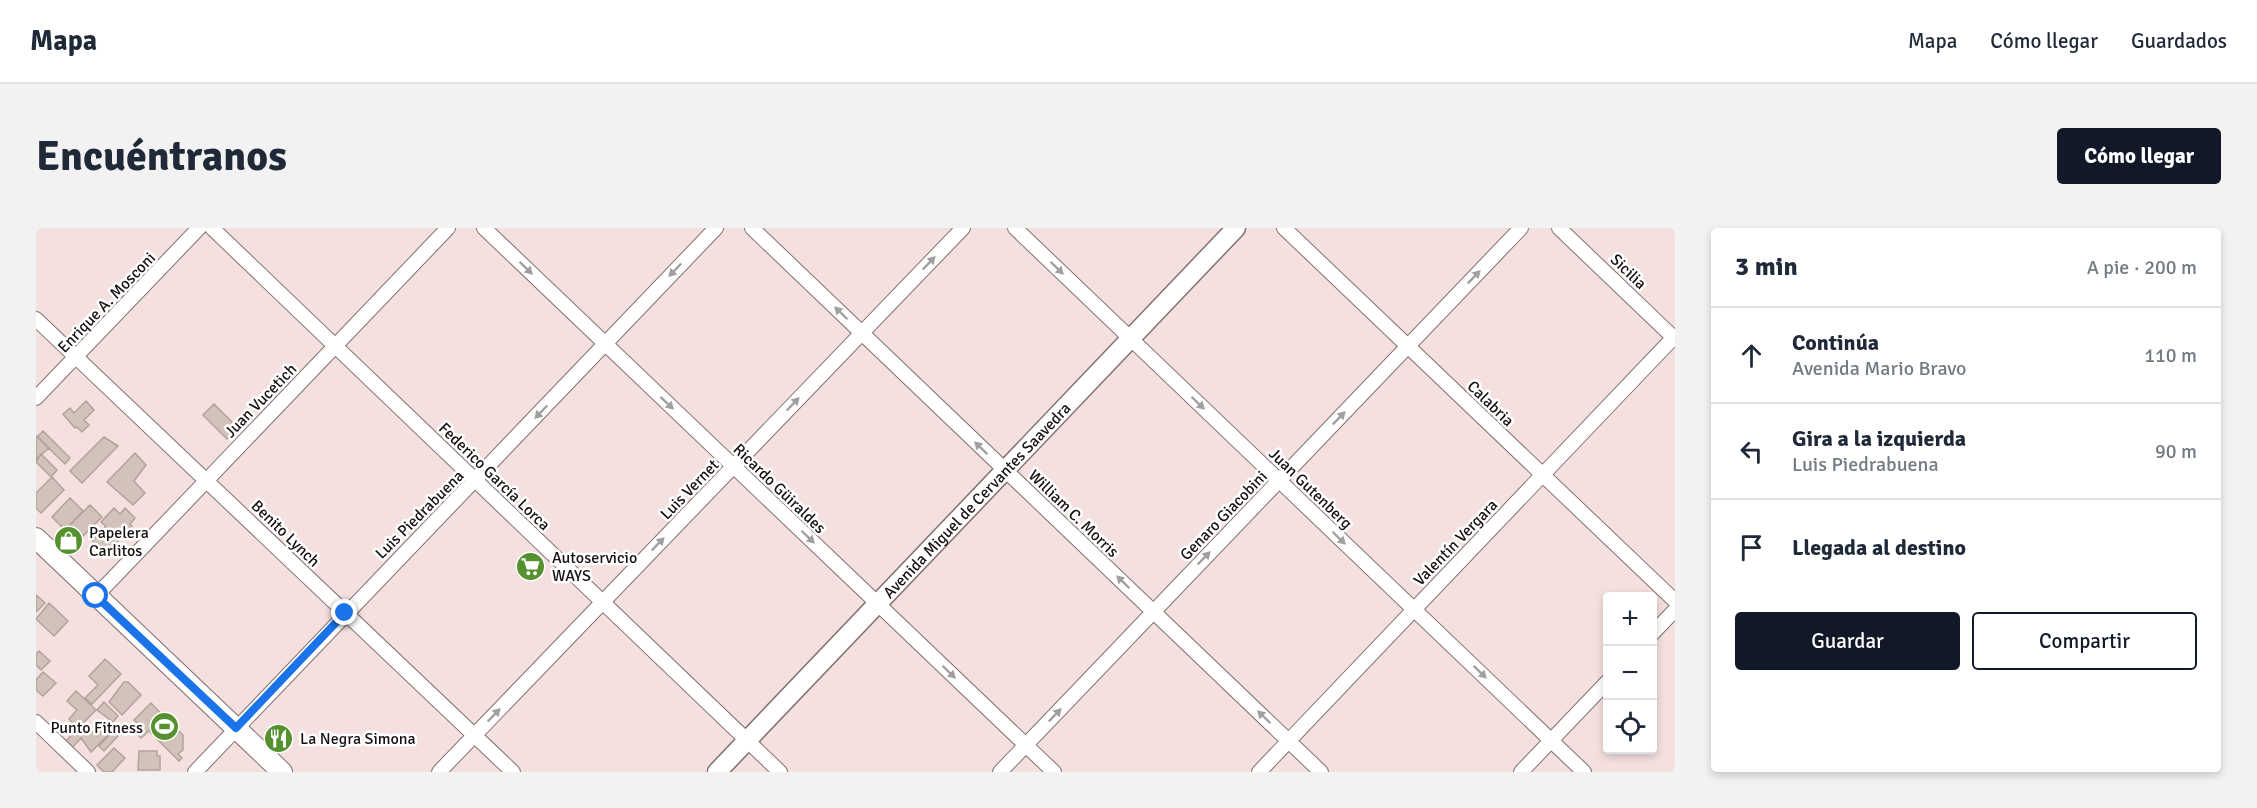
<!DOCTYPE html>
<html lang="es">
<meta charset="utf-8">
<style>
:root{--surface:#fff;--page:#f2f2f3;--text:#1f2937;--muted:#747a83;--line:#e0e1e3;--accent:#111827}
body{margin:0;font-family:Signika,sans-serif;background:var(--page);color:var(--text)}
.controls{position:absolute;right:18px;bottom:18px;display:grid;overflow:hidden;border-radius:6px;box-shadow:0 3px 9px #0003}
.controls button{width:54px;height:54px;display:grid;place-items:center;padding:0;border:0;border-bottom:2px solid var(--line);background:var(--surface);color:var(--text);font:30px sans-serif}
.stop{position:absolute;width:18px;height:18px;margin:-14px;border:4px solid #1a73e8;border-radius:50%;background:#fff}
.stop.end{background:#1a73e8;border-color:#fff;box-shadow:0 2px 6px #0008}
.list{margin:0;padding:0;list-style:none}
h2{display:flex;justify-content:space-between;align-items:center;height:78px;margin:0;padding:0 24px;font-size:26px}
h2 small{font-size:20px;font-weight:400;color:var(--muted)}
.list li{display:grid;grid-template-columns:39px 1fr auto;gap:18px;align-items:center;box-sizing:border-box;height:96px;padding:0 24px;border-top:2px solid var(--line)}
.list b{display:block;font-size:22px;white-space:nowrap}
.list p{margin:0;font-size:20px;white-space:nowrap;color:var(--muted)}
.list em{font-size:20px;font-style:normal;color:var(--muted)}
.actions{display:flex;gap:12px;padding:18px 24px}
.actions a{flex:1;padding:14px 0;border:2px solid var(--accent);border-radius:6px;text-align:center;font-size:21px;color:var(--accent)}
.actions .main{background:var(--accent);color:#fff}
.icon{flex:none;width:33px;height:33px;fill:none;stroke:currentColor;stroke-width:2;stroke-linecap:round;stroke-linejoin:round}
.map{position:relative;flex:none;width:1639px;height:544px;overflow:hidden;border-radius:6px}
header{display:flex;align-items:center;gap:36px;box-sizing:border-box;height:84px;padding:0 30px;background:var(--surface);border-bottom:2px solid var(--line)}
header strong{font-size:28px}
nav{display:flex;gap:33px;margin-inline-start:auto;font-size:21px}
.intro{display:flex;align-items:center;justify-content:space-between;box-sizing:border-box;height:144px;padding:0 36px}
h1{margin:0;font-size:42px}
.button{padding:15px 27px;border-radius:6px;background:var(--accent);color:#fff;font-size:21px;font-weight:700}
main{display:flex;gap:36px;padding:0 36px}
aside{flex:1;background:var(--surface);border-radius:6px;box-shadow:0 3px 9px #0003}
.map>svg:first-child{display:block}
</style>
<header>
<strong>Mapa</strong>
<nav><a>Mapa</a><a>Cómo llegar</a><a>Guardados</a></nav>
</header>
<div class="intro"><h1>Encuéntranos</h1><a class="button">Cómo llegar</a></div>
<main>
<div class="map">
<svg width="1639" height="544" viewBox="0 0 1639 544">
<rect width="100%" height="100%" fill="#f4e0df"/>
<path fill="#d3c2ba" stroke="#b2a29a" stroke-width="1.5" d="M50,173L58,182L48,192L53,197L46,204L41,199L39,200L27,186L34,180L38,185Z
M178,176L202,200L191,211L167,187Z
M7,203L34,230L29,236L1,209Z
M1,208L13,220L0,231V209Z
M68,209L82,218L46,255L34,243Z
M99,225L110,237L98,253L109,265L97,277L71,254Z
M5,226L21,242L15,249L0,234Z
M16,249L28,262L5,285L0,280V265Z
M34,270L47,283L29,302L16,289Z
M54,277L66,289L39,316L27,304Z
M78,280L84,286L89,280L99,290L94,296L96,298L70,326L56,313L70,298L65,294Z
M0,367L9,375L0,384Z
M13,375L32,393L18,408L0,391Z
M3,423L14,433L5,442L0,437V426Z
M69,431L85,446L56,476L49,470L62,457L53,448Z
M7,444L20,455L7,468L0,462V452Z
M88,454H92L105,467L86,487L73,474Z
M40,463L60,482L42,500L33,491L41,482L31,473Z
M68,474L82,488L77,494L61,482Z
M115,475L128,489L105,510L99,504L104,498L98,492Z
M128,489L147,507V522L142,526L146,530L143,533L114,504Z
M47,495L61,508L73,496L78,501L55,524L45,510L35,521L28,515Z
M77,503L82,508L68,523L63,518Z
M78,520L89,530L76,544H68L61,537Z
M103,523H121V528H124V542H102Z"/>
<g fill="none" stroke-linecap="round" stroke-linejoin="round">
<defs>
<path id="minor" d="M176,0L744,544
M448,0L1018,544
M716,0L1285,544
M979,0L1548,544
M1248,0L1639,373
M1523,0L1639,111
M0,91L477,544
M0,170L163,0
M60,368L412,0
M1616,406L1639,382
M0,494L52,544
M159,544L680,0
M403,544L927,0
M964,544L1485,0
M1223,544L1639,108
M1485,544L1572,453"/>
<g id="tertiary">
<path id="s1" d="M681,544L1200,0"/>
</g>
<path id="secondary" d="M0,310L246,544"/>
</defs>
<use href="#minor" stroke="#827170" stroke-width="16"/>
<use href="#tertiary" stroke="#827170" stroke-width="21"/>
<use href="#secondary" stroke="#827170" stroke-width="22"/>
<use href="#minor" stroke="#fff" stroke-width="14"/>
<use href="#tertiary" stroke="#fff" stroke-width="18"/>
<use href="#secondary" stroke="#fff" stroke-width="20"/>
</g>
<defs><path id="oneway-solid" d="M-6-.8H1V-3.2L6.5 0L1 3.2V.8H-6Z" transform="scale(1.5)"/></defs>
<g fill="#a29f9f">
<use href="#oneway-solid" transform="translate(893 35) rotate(-46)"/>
<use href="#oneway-solid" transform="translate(490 40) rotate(44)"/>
<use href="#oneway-solid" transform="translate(1021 40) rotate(44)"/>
<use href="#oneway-solid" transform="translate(639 42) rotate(134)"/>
<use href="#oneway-solid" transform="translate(1438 49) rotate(-46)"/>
<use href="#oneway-solid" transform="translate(805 85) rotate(-136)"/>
<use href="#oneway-solid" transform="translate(631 175) rotate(43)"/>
<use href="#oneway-solid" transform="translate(1162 175) rotate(44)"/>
<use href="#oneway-solid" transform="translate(757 176) rotate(-46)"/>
<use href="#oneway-solid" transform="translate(505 184) rotate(134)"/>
<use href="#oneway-solid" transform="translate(1303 190) rotate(-46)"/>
<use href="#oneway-solid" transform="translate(945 220) rotate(-136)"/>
<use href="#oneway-solid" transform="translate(772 309) rotate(44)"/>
<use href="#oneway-solid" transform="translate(1303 310) rotate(44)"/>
<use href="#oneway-solid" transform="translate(622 316) rotate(-46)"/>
<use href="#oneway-solid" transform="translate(1168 330) rotate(-46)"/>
<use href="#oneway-solid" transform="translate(1087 354) rotate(-136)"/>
<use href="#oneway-solid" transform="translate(913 444) rotate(44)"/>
<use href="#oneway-solid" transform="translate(1444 444) rotate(44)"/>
<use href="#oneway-solid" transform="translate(458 487) rotate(-46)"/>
<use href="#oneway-solid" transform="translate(1019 487) rotate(-46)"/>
<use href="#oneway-solid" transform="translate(1228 489) rotate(-136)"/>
</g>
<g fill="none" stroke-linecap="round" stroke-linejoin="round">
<path stroke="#1a73e8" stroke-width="8" d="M60,368L200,500L309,385"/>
</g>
<defs>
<symbol id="shop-disc" viewBox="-11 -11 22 22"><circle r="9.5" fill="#56912f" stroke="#fff"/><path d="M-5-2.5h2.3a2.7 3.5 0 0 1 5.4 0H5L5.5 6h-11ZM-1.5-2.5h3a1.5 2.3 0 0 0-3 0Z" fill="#fff"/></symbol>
<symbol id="supermarket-disc" viewBox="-11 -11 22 22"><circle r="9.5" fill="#56912f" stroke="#fff"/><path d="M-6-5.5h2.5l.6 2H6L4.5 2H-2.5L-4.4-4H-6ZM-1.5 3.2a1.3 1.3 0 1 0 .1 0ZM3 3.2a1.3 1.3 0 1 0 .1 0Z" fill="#fff"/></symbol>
<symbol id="stadium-disc" viewBox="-11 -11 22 22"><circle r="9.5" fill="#56912f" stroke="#fff"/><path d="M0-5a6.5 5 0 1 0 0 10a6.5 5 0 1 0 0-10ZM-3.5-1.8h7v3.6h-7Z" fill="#fff"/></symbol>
<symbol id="restaurant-disc" viewBox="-11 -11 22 22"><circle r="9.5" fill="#56912f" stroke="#fff"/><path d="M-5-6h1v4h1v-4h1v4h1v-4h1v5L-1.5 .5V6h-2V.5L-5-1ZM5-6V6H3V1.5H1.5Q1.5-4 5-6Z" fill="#fff"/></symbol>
</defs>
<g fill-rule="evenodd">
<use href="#shop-disc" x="16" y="296" width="33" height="33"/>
<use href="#supermarket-disc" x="478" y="322" width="33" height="33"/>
<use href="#stadium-disc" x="112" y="482" width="33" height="33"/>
<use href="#restaurant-disc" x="226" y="494" width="33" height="33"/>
</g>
<g text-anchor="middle" stroke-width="5" stroke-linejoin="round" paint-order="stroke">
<g font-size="16" fill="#171010" stroke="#fff">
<text transform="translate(1593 43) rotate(44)" y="6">Sicilia</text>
<text transform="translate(70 74) rotate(-46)" y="6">Enrique A. Mosconi</text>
<text transform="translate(224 172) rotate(-46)" y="6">Juan Vucetich</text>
<text transform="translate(1455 175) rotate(44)" y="6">Calabria</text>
<text transform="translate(459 248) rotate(44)" y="6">Federico García Lorca</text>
<text transform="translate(744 260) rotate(44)" y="6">Ricardo Güiraldes</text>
<text transform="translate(1275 260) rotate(44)" y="6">Juan Gutenberg</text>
<text transform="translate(653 261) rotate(-46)" y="6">Luis Vernet</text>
<text dy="6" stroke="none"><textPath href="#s1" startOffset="376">Avenida Miguel de Cervantes Saavedra</textPath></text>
<text transform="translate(1038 285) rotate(44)" y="6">William C. Morris</text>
<text transform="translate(383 286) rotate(-45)" y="6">Luis Piedrabuena</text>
<text transform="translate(1187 287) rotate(-46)" y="6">Genaro Giacobini</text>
<text transform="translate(250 305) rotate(44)" y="6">Benito Lynch</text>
<text transform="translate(1419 314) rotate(-46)" y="6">Valentín Vergara</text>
</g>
<g font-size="16" fill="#171010" stroke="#fff" text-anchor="start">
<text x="53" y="310">Papelera<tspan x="53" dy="18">Carlitos</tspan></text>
<text x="516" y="335">Autoservicio<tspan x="516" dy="18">WAYS</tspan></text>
<text x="107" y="505" text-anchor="end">Punto Fitness</text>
<text x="264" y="516">La Negra Simona</text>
</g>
</g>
</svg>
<div class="controls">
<button>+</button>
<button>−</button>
<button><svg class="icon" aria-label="locate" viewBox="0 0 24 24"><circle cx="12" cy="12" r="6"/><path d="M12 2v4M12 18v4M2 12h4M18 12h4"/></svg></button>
</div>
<div class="stop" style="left:60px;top:368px"></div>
<div class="stop end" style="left:309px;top:385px"></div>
</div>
<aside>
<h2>3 min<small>A pie · 200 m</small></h2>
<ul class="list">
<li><svg class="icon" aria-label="ahead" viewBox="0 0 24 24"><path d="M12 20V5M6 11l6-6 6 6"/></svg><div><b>Continúa</b><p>Avenida Mario Bravo</p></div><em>110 m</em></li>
<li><svg class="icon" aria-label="left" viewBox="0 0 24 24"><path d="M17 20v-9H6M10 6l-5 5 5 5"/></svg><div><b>Gira a la izquierda</b><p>Luis Piedrabuena</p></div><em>90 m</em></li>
<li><svg class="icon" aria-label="arrive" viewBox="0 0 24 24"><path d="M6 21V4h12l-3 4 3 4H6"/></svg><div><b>Llegada al destino</b></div></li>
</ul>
<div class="actions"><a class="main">Guardar</a><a>Compartir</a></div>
</aside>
</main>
